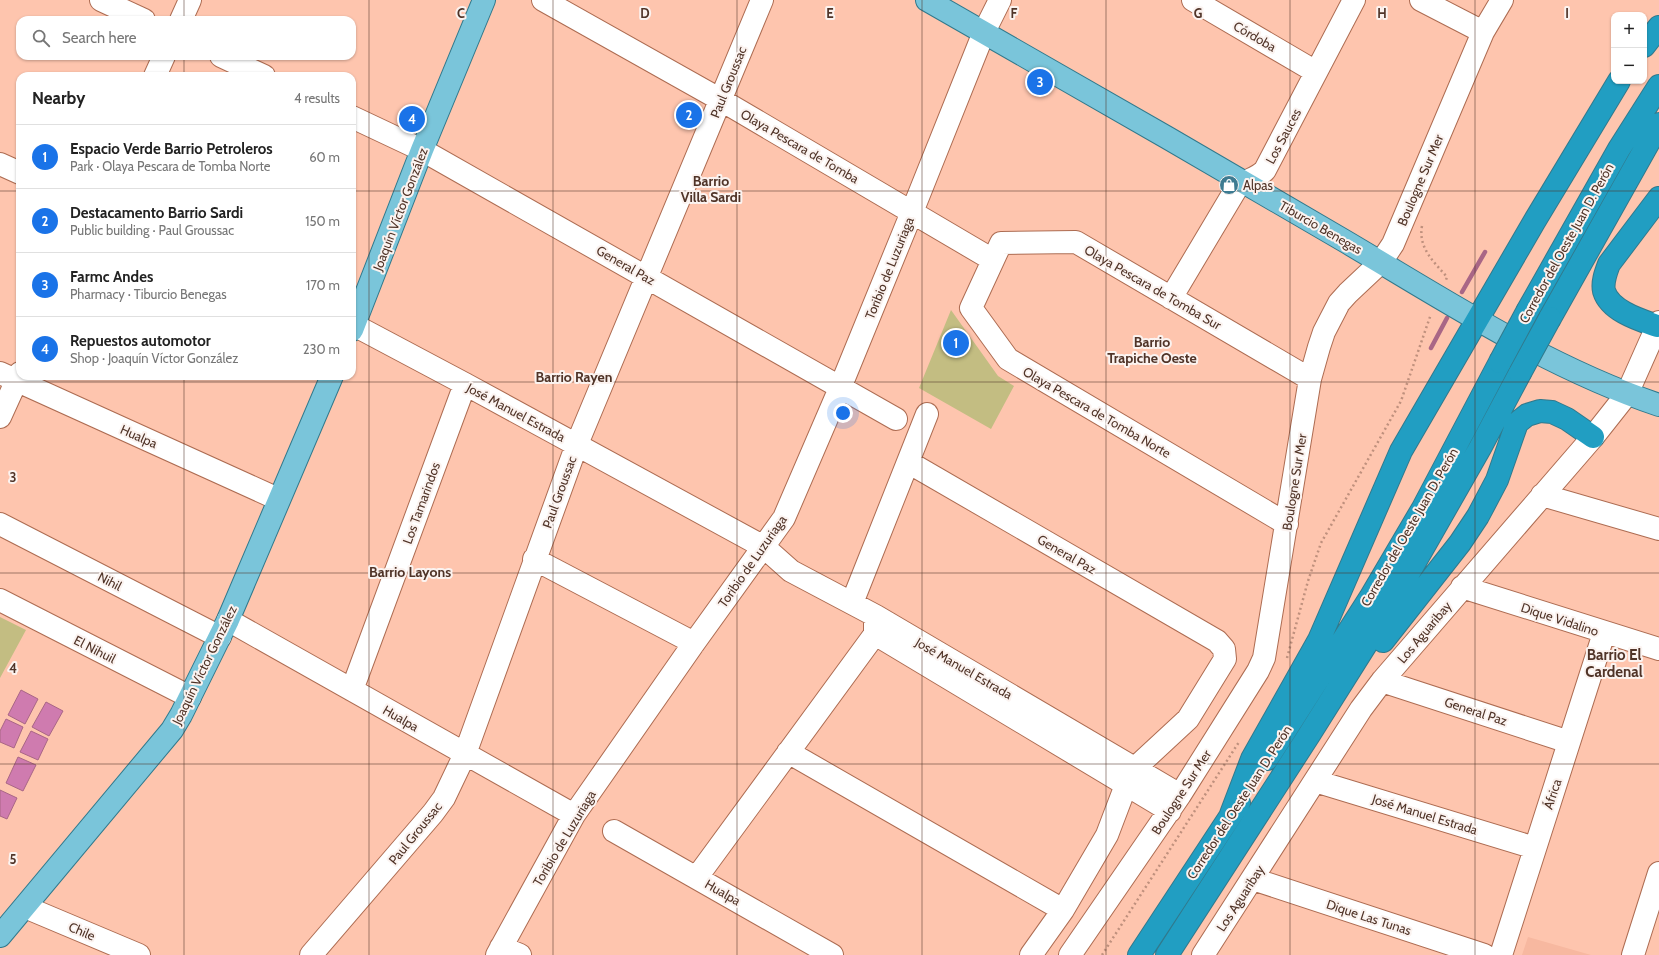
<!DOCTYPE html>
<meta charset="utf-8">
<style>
:root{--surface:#fff;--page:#f6f6f6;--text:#222;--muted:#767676;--line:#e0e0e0;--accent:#1a73e8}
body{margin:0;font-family:Cabin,sans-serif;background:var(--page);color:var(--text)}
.controls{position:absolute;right:12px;top:12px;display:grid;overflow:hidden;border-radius:8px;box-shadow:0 1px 3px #0004}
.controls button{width:36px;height:36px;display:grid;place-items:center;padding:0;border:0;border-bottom:1px solid var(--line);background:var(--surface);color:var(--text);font:20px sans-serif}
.you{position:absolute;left:843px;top:413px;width:14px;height:14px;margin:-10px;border:3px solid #fff;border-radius:50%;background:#1a73e8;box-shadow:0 0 0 6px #1a73e833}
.badge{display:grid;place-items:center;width:26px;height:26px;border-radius:50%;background:var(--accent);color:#fff;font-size:13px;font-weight:700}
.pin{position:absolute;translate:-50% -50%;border:2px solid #fff;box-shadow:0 1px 4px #0006}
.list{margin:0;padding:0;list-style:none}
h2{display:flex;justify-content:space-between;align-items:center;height:52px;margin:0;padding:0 16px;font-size:17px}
h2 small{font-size:13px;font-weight:400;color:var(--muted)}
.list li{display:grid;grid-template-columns:26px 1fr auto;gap:12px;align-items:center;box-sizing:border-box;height:64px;padding:0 16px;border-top:1px solid var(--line)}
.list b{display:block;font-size:15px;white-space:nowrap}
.list p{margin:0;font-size:13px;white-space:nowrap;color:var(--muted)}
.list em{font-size:13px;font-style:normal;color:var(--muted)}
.icon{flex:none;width:22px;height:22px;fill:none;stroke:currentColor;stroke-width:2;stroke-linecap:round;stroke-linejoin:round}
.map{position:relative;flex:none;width:1659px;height:955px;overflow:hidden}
.search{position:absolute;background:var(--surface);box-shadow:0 1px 3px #0004;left:16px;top:16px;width:340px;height:44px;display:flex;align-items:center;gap:10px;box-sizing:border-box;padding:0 14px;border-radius:12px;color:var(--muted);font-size:15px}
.panel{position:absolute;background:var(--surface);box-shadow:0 1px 3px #0004;left:16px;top:72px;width:340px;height:308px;border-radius:12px}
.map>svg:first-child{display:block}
</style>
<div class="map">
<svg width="1659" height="955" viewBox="0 0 1659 955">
<rect width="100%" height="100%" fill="#fec5ae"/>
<path fill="#f7b8a0" d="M1528,937L1591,955H1522Z"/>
<path fill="#c3bd82" d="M951,310L998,376L1014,386L991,429L919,388Z
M0,617L26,630L0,678Z"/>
<path fill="#cf7baf" stroke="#a96686" d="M21,690L38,699L25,724L8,715Z
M46,702L63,711L49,736L32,727Z
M6,719L23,727L14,748L0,742V731Z
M31,731L48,739L38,760L20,752Z
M18,757L36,765L23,791L6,783Z
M0,790L17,798L7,819L0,816Z"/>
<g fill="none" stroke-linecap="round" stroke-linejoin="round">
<path stroke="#a96686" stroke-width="4.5" d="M1462,292L1485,252
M1431,348L1447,318"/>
<defs>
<path id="minor" d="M101,0L144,20
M543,0L721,100L993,260
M1193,0L1316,72
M1421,0L1483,32
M181,20L190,0
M221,56L264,76
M155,76L164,56
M352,117L422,150L896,419
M0,164L20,173
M1171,298L1236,189C1244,180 1257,179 1265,170L1354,0
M352,324L465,384L764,547L791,571L876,616L1180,795
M0,373L278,499
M0,417L20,373
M908,462L1217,641L1224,649L1225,659L1188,719L1134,769L1126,785L1107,835L1063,910L1031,955
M1542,495L1659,529
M0,524L220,637
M1287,524L1008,359L971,308L1001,243L1076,242L1310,379
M534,559L694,643
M1462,587L1659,649
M0,600L190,697
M852,603L927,414
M228,620L574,815
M875,634L1170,811
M1382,681L1569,742
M352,690L465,384
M788,752L1063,910
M1315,781L1535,848
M614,831L832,955
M697,877L875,634V620
M1253,879L1484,955
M25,907L139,955
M501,947L520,955
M311,955L433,813L444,798L465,754L577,444L762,0
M497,955L574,815L694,643L784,518L840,388L912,212L984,32L1000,0
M1070,955L1180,795L1258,671L1264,658L1310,379L1319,347L1324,332L1339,303L1348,293L1381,262L1393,244L1483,32L1502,0
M1203,955L1361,709L1382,681L1593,437L1627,394L1659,322
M1501,955L1604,633
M1633,955L1659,873"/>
<path id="major" d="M927,0C1066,79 1205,159 1343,240C1445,300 1546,367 1659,405
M352,330L422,150L484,0
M0,936L172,730L181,715L228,620L332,376"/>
<path id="highway" d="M1644,46L1659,27
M1528,310L1619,149L1659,86
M1550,318L1659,124
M1657,326C1640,320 1610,311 1604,291C1602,282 1606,272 1609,264L1659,198
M1383,641L1460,543L1478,516L1497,480L1517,423L1527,415L1540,411L1552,412L1567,419L1593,437
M1267,759L1370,598L1423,508L1500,362
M1231,814L1252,759L1319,640L1401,451L1534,222L1619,81
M1139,955L1239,803
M1167,955L1309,735L1387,611L1480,448L1520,373"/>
</defs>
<use href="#minor" stroke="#ad6c52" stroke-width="24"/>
<use href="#major" stroke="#31798c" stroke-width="24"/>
<use href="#highway" stroke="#31798c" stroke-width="24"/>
<path stroke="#bf907d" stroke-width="2.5" stroke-dasharray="2 3" stroke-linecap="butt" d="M1422,226C1418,248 1434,262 1447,277L1446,280
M1287,658L1308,581L1321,543L1401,401L1431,314
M1102,955L1239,742"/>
<use href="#minor" stroke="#fff" stroke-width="22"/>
<use href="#major" stroke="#7ac5da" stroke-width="22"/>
<use href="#highway" stroke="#219ec2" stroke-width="22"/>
<defs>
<path id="highway-bridge" d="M1500,362L1528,310
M1520,373L1550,318"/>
</defs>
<use href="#highway-bridge" stroke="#31798c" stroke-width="24" stroke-linecap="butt"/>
<use href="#highway-bridge" stroke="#219ec2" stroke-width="22"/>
</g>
<path fill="none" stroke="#503428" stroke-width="1" stroke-opacity="0.55" d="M184,0V20M369,0V955M553,0V955M737,0V955M922,0V955M1106,0V955M1290,0V955M1475,0V955M184,56V76M0,191H20M352,191H1659M184,376V955M0,382H1659M0,573H1659M0,764H1659"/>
<defs>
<symbol id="shop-disc" viewBox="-11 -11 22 22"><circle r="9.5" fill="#3d7b91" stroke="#fbf3f0"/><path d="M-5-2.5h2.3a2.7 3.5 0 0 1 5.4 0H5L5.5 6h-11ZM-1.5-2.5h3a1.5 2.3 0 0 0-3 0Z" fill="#fff"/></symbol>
</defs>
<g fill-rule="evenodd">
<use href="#shop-disc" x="1218" y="174" width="22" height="22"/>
</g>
<g text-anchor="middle" stroke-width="4" stroke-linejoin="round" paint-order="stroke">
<g font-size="13" fill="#503428" stroke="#fbf3f0">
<text transform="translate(1255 36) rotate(30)" y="5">Córdoba</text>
<text transform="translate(728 82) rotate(-68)" y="5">Paul Groussac</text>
<text transform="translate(1283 136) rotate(-62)" y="5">Los Sauces</text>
<text transform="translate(800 146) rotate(30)" y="5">Olaya Pescara de Tomba</text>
<text transform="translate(1420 180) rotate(-67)" y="5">Boulogne Sur Mer</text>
<text transform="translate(400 209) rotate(-69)" y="5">Joaquín Víctor González</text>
<text transform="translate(1321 227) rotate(30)" y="5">Tiburcio Benegas</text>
<text transform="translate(1566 243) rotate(-61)" y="5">Corredor del Oeste Juan D. Perón</text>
<text transform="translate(626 265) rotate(30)" y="5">General Paz</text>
<text transform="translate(889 268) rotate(-68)" y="5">Toribio de Luzuriaga</text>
<text transform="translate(1153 287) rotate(30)" y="5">Olaya Pescara de Tomba Sur</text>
<text transform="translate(516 412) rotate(28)" y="5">José Manuel Estrada</text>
<text transform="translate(1097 412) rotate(30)" y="5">Olaya Pescara de Tomba Norte</text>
<text transform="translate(139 436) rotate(24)" y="5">Hualpa</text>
<text transform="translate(1294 482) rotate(-81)" y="5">Boulogne Sur Mer</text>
<text transform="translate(559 492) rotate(-70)" y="5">Paul Groussac</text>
<text transform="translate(421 503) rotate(-70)" y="5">Los Tamarindos</text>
<text transform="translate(1409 527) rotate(-60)" y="5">Corredor del Oeste Juan D. Perón</text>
<text transform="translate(1067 554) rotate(30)" y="5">General Paz</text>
<text transform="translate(752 561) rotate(-55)" y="5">Toribio de Luzuriaga</text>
<text transform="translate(110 581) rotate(27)" y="5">Nihil</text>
<text transform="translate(1560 619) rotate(18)" y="5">Dique Vidalino</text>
<text transform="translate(1424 632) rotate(-50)" y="5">Los Aguaribay</text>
<text transform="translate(95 649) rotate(27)" y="5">El Nihuil</text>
<text transform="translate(204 665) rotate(-64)" y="5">Joaquín Víctor González</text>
<text transform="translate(964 668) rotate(30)" y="5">José Manuel Estrada</text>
<text transform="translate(1476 711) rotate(18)" y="5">General Paz</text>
<text transform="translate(401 718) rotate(30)" y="5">Hualpa</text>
<text transform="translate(1181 792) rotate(-57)" y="5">Boulogne Sur Mer</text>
<text transform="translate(1552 794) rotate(-72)" y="5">África</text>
<text transform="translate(1239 802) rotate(-57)" y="5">Corredor del Oeste Juan D. Perón</text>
<text transform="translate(1425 814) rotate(17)" y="5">José Manuel Estrada</text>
<text transform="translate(415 833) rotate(-51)" y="5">Paul Groussac</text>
<text transform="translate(564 838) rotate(-59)" y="5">Toribio de Luzuriaga</text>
<text transform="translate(723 892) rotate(30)" y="5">Hualpa</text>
<text transform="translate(1240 898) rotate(-57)" y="5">Los Aguaribay</text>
<text transform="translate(1369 917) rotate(18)" y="5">Dique Las Tunas</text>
<text transform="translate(82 931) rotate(23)" y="5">Chile</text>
</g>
<g font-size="13" fill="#503428" stroke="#fbf3f0" text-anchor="start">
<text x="1243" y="190">Alpas</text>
</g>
<g font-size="14" font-weight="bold" fill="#503428" stroke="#fbf3f0">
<text x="711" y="186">Barrio<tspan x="711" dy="16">Villa Sardi</tspan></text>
<text x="1152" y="347">Barrio<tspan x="1152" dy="16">Trapiche Oeste</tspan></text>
<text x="574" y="382">Barrio Rayen</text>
<text x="410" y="577">Barrio Layons</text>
</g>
<g font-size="15" font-weight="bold" fill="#503428" stroke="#fbf3f0">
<text x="1614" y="660">Barrio El<tspan x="1614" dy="17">Cardenal</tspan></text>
</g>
</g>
<g font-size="13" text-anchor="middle" font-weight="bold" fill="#503428" stroke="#fbf3f0" stroke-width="4" stroke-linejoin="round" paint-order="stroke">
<text x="461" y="18">C</text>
<text x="645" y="18">D</text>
<text x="830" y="18">E</text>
<text x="1014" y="18">F</text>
<text x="1198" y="18">G</text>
<text x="1382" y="18">H</text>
<text x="1567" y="18">I</text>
<text x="13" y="482">3</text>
<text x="13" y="673">4</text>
<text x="13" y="864">5</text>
</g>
</svg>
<div class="controls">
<button>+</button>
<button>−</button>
</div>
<div class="you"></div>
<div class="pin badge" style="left:956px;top:343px">1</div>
<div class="pin badge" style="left:689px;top:115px">2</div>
<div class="pin badge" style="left:1040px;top:82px">3</div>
<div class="pin badge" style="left:412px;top:119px">4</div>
<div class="search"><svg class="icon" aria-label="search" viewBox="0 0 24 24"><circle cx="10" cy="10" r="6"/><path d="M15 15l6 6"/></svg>Search here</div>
<section class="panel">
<h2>Nearby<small>4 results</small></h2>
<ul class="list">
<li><span class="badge">1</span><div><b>Espacio Verde Barrio Petroleros</b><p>Park · Olaya Pescara de Tomba Norte</p></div><em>60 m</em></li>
<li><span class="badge">2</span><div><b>Destacamento Barrio Sardi</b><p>Public building · Paul Groussac</p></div><em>150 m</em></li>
<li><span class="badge">3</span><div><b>Farmc Andes</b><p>Pharmacy · Tiburcio Benegas</p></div><em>170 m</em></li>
<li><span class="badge">4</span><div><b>Repuestos automotor</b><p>Shop · Joaquín Víctor González</p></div><em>230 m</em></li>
</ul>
</section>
</div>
